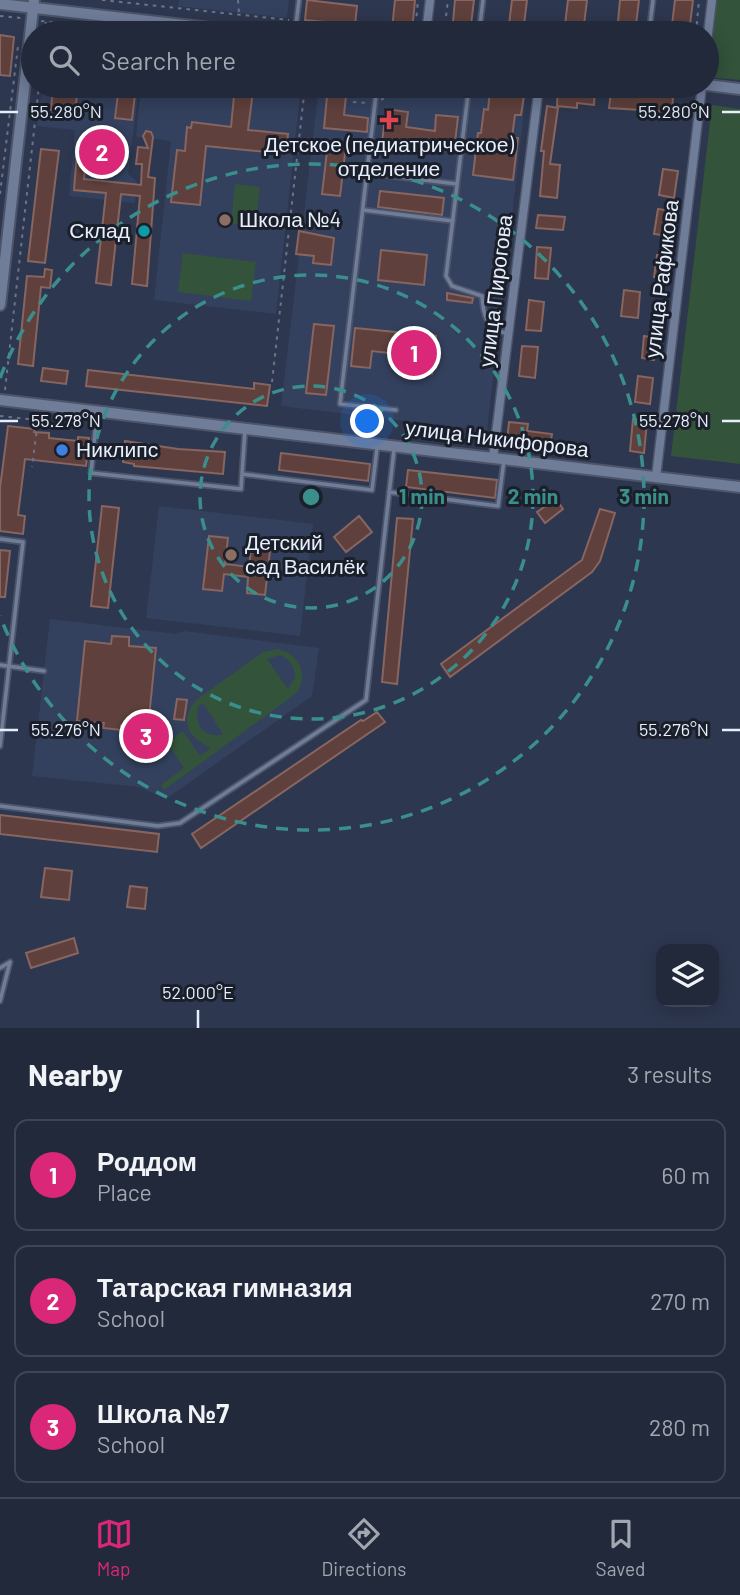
<!DOCTYPE html>
<meta charset="utf-8">
<style>
:root{--surface:#22293b;--page:#2a3142;--text:#f1f3f6;--muted:#a2a6af;--line:#3f4555;--accent:#db2777}
body{margin:0;font-family:Barlow,sans-serif;background:var(--page);color:var(--text)}
.controls{position:absolute;right:21px;bottom:21px;display:grid;overflow:hidden;border-radius:14px;box-shadow:0 4px 18px #0003}
.controls button{width:63px;height:63px;display:grid;place-items:center;padding:0;border:0;border-bottom:2px solid var(--line);background:var(--surface);color:var(--text);font:35px sans-serif}
.you{position:absolute;left:368px;top:422px;width:24px;height:24px;margin:-18px;border:5px solid #fff;border-radius:50%;background:#1a73e8;box-shadow:0 0 0 10px #1a73e833}
.badge{display:grid;place-items:center;width:46px;height:46px;border-radius:50%;background:var(--accent);color:#fff;font-size:23px;font-weight:700}
.pin{position:absolute;translate:-50% -50%;border:4px solid #fff;box-shadow:0 2px 7px #0006}
.list{margin:0;padding:0;list-style:none}
h2{display:flex;justify-content:space-between;align-items:center;height:91px;margin:0;padding:0 28px;font-size:30px}
h2 small{font-size:23px;font-weight:400;color:var(--muted)}
.list li{display:grid;grid-template-columns:46px 1fr auto;gap:21px;align-items:center;box-sizing:border-box;height:112px;margin:0 14px 14px;padding:0 14px;border:2px solid var(--line);border-radius:14px}
.list b{display:block;font-size:26px;white-space:nowrap}
.list p{margin:0;font-size:23px;white-space:nowrap;color:var(--muted)}
.list em{font-size:23px;font-style:normal;color:var(--muted)}
.icon{flex:none;width:38px;height:38px;fill:none;stroke:currentColor;stroke-width:2;stroke-linecap:round;stroke-linejoin:round}
.map{position:relative;flex:none;width:740px;height:1028px;overflow:hidden}
.search{position:absolute;background:var(--surface);box-shadow:0 4px 18px #0003;left:21px;right:21px;top:21px;height:77px;display:flex;align-items:center;gap:18px;box-sizing:border-box;padding:0 24px;border-radius:38px;color:var(--muted);font-size:26px}
.sheet{height:469px;background:var(--surface)}
nav{display:flex;justify-content:space-around;align-items:center;box-sizing:border-box;height:98px;border-top:2px solid var(--line);background:var(--surface);font-size:19px;color:var(--muted)}
nav a{display:grid;justify-items:center;gap:4px}
nav .on{color:var(--accent)}
.map>svg:first-child{display:block}
</style>
<div class="map">
<svg width="740" height="1028" viewBox="0 0 740 1028">
<rect width="100%" height="100%" fill="#2d374f"/>
<path fill="#34415e" d="M179,0H289L287,18L178,6Z
M48,25L121,33H48Z
M42,86H139L128,174L137,182L135,203L69,196L75,130L37,126Z
M141,86H301L276,314L154,300L171,141L136,137Z
M319,86H527L487,431L281,406L299,255L296,254L299,232L302,231Z
M159,506L313,524L300,636L146,618Z
M50,619L176,634L184,631L319,648L312,696L166,799L139,787L32,776Z"/>
<path fill="#33533b" fill-rule="evenodd" d="M717,0H740V80L716,78L712,76L708,69Z
M712,105L740,109V464L671,456Z
M235,184L260,187L255,227L231,223Z
M183,253L256,262L251,301L178,292Z
M278,649C299,654 308,672 298,692L164,790L161,785L184,768L167,742L183,731L200,756L211,748C189,738 178,722 196,700L263,652ZM280,655C291,660 294,666 295,678L288,689L267,659ZM203,703L223,734L222,735C202,737 195,726 198,707Z"/>
<path fill="#5f403c" stroke="#876560" stroke-width="2" d="M307,0L357,6L355,25L305,20Z
M395,0H415L412,31L392,29Z
M455,0H474L470,33H452Z
M512,0H527L523,33H508Z
M568,0H587L583,33H564Z
M620,0H639L635,33H617Z
M675,0H693L689,33H671Z
M0,35L14,37L10,76L0,75Z
M53,86H78L75,113L51,110Z
M119,86H136L132,120L115,118Z
M235,86H290L289,95L253,91L248,130L288,134L286,154L206,146L200,205L171,202L177,150L185,151L187,127L191,128L192,122L231,127Z
M328,86H347L344,115L368,118L367,132L324,128Z
M558,86L595,89L594,105L577,103V108L557,106Z
M490,91L524,95L521,115H515L512,137L518,138L513,180L473,175L478,133H481L484,109L488,110Z
M611,92L673,97L672,112L609,108Z
M547,106L558,108L550,164L560,165L557,198L540,196L544,151H541Z
M386,109L408,112L406,127L435,131L436,115L458,117L454,151L382,143Z
M146,131L151,132L153,137L148,177L155,178L147,286L132,284L140,196L121,194L111,285L96,283L106,193L74,190L77,153L86,154L84,179L141,185L142,164H136L138,147L148,148L143,136Z
M328,143L346,145L340,196L322,194Z
M41,149L59,151L45,263L28,261Z
M663,169L678,171L674,198L659,195Z
M380,191L444,198L442,215L378,207Z
M658,209L672,211L669,236L654,234Z
M538,215L565,217L563,230L536,228Z
M299,231L334,238L331,265L313,263L314,256L296,254Z
M537,247L551,248L548,279L535,278Z
M381,250L427,255L424,285L378,280Z
M657,255L669,256L667,278L654,277Z
M45,269L52,270L50,288L41,287L33,366L18,364L27,276L44,277Z
M624,290L640,292L638,318L621,316Z
M447,293L473,298L472,303L447,300Z
M529,300L544,302L541,331L526,330Z
M314,324L334,326L326,395L306,393Z
M355,328L436,336L432,374L414,372L415,356L372,351L370,368L351,366Z
M644,336L657,338L654,360L642,358Z
M522,346L538,347L535,378L519,376Z
M43,368L68,371L66,384L41,381Z
M88,370L254,389V383L270,385L267,406L86,386Z
M638,376L653,378L650,404L635,402Z
M633,419L647,421L644,453L630,451Z
M509,422L528,424L527,431L552,434L550,446L507,441Z
M8,426L35,429L34,432L49,433V438L78,441V437L89,438L86,466L25,459L18,515L25,516L23,534L0,531V488Z
M125,441L178,449L225,452L223,474L134,466V464L123,462Z
M281,453L370,464L368,481L279,470Z
M408,470L497,480L495,498L406,487Z
M556,499L563,509L545,523L537,512Z
M102,506L119,508L108,608L91,606Z
M600,509L615,513L600,561L592,572L450,677L441,664L582,560Z
M359,516L372,532L346,552L334,537Z
M397,518L413,519L397,684L382,682Z
M209,536L228,538L225,564L249,567L252,540L271,542L265,595L247,593L248,577L224,574L222,591L203,589Z
M0,550L10,551L5,597H0Z
M112,636L129,637V646L156,648L148,728L121,725V730L103,728L104,723L77,721L85,641L111,644Z
M177,699L187,700L184,720L174,719Z
M377,712L385,722L201,848L192,834L361,720L363,721Z
M0,815L159,834L157,852L0,834Z
M45,868L72,871L69,900L41,897Z
M130,886L147,888L145,909L127,907Z
M74,938L78,953L31,968L26,953Z"/>
<g fill="none" stroke-linecap="round" stroke-linejoin="round">
<defs>
<path id="lane" d="M295,33L299,0
M479,33L483,0
M649,33L653,0
M377,86L340,404L396,410
M469,86L446,276L452,286L482,296C483,314 486,329 506,333
M367,173L457,184
M363,210L453,221
M97,414L91,473L241,489L245,430
M242,474L372,490L377,448
M389,492L498,506L504,460
M0,539L23,542L0,746
M0,665L44,671
M0,806L158,826L180,823L366,700L394,450
M0,968L10,962
M0,1001L10,962"/>
<path id="street" d="M426,33L430,0
M707,42L712,0
M493,458L539,86
M656,477L702,86"/>
<path id="secondary" d="M0,4L254,33
M707,85L740,89
M0,305L34,0
M0,400L740,487"/>
</defs>
<use href="#lane" stroke="#4c5469" stroke-width="7"/>
<use href="#street" stroke="#4c5469" stroke-width="11"/>
<use href="#secondary" stroke="#4c5469" stroke-width="14"/>
<path stroke="#6b7489" stroke-width="2" stroke-dasharray="3.5 5" stroke-linecap="butt" d="M102,0L289,20
M238,0L239,13
M0,16L21,18
M41,21L154,33
M302,22L409,33
M44,33L46,22
M415,33L418,0
M444,33L448,0
M696,33L699,0
M354,86L352,102L367,103
M381,100L403,86
M0,194L18,46
M272,382L305,86
M5,390L39,86
M0,416L38,420L32,467"/>
<use href="#lane" stroke="#707d99" stroke-width="3.5"/>
<use href="#street" stroke="#707d99" stroke-width="8"/>
<use href="#secondary" stroke="#707d99" stroke-width="10"/>
</g>
<path fill="none" stroke="#e7effe" stroke-width="2.5" d="M0,112H18M722,112H740M0,421H18M722,421H740M0,730H18M722,730H740M198,1010V1028"/>
<g fill="none" stroke="#3a8e8b" stroke-width="3.5" stroke-dasharray="12 9">
<circle cx="311" cy="497" r="111"/>
<circle cx="311" cy="497" r="222"/>
<path d="M0 378A333 333 0 1 1 0 616"/>
</g>
<path fill="#e0444e" stroke="#1a1f2a" stroke-width="2.5" d="M385.5 109.5h7v7h7v7h-7v7h-7v-7h-7v-7h7z"/>
<g fill="#8d6e63" stroke="#1a1f2a" stroke-width="2.5">
<circle cx="225" cy="220" r="7"/>
<circle cx="231" cy="555" r="7"/>
</g>
<circle fill="#0f9aa8" stroke="#1a1f2a" stroke-width="2.5" cx="144" cy="231" r="7"/>
<circle fill="#3f7fe0" stroke="#1a1f2a" stroke-width="2.5" cx="62" cy="450" r="7"/>
<g text-anchor="middle" stroke-width="6" stroke-linejoin="round" paint-order="stroke">
<g font-size="21" fill="#e7effe" stroke="#1a1f2a" text-anchor="start">
<text x="389" y="152" text-anchor="middle">Детское (педиатрическое)<tspan x="389" dy="24">отделение</tspan></text>
<text x="239" y="227">Школа №4</text>
<text x="130" y="238" text-anchor="end">Склад</text>
<text x="76" y="457">Никлипс</text>
<text x="245" y="550">Детский<tspan x="245" dy="24">сад Василёк</tspan></text>
</g>
<g font-size="21" fill="#e7effe" stroke="#1a1f2a">
<text transform="translate(662 279) rotate(-83)" y="7">улица Рафикова</text>
<text transform="translate(496 291) rotate(-83)" y="7">улица Пирогова</text>
<text transform="translate(497 439) rotate(7)" y="7">улица Никифорова</text>
</g>
</g>
<g font-size="18" text-anchor="middle" fill="#e7effe" stroke="#1a1f2a" stroke-width="6" stroke-linejoin="round" paint-order="stroke">
<text x="66" y="118">55.280°N</text>
<text x="674" y="118">55.280°N</text>
<text x="66" y="427">55.278°N</text>
<text x="674" y="427">55.278°N</text>
<text x="66" y="736">55.276°N</text>
<text x="674" y="736">55.276°N</text>
<text x="198" y="999">52.000°E</text>
</g>
<circle cx="311" cy="497" r="10" fill="#3a8e8b" stroke="#1a1f2a" stroke-width="3.5"/>
<g font-size="21" text-anchor="middle" font-weight="bold" fill="#3a8e8b" stroke="#1a1f2a" stroke-width="6" stroke-linejoin="round" paint-order="stroke">
<text x="422" y="504">1 min</text>
<text x="533" y="504">2 min</text>
<text x="644" y="504">3 min</text>
</g>
</svg>
<div class="controls">
<button><svg class="icon" aria-label="layers" viewBox="0 0 24 24"><path d="M12 4l9 5-9 5-9-5zM3 14l9 5 9-5"/></svg></button>
</div>
<div class="you"></div>
<div class="pin badge" style="left:414px;top:353px">1</div>
<div class="pin badge" style="left:102px;top:152px">2</div>
<div class="pin badge" style="left:146px;top:736px">3</div>
<div class="search"><svg class="icon" aria-label="search" viewBox="0 0 24 24"><circle cx="10" cy="10" r="6"/><path d="M15 15l6 6"/></svg>Search here</div>
</div>
<section class="sheet">
<h2>Nearby<small>3 results</small></h2>
<ul class="list">
<li><span class="badge">1</span><div><b>Роддом</b><p>Place</p></div><em>60 m</em></li>
<li><span class="badge">2</span><div><b>Татарская гимназия</b><p>School</p></div><em>270 m</em></li>
<li><span class="badge">3</span><div><b>Школа №7</b><p>School</p></div><em>280 m</em></li>
</ul>
</section>
<nav>
<a class="on"><svg class="icon" aria-label="map" viewBox="0 0 24 24"><path d="M3 6l6-2 6 2 6-2v14l-6 2-6-2-6 2zM9 4v14M15 6v14"/></svg>Map</a>
<a><svg class="icon" aria-label="directions" viewBox="0 0 24 24"><path d="M12 3l9 9-9 9-9-9zM9 14v-3h6M13 9l2 2-2 2"/></svg>Directions</a>
<a><svg class="icon" aria-label="saved" viewBox="0 0 24 24"><path d="M7 4h10v16l-5-4-5 4z"/></svg>Saved</a>
</nav>
